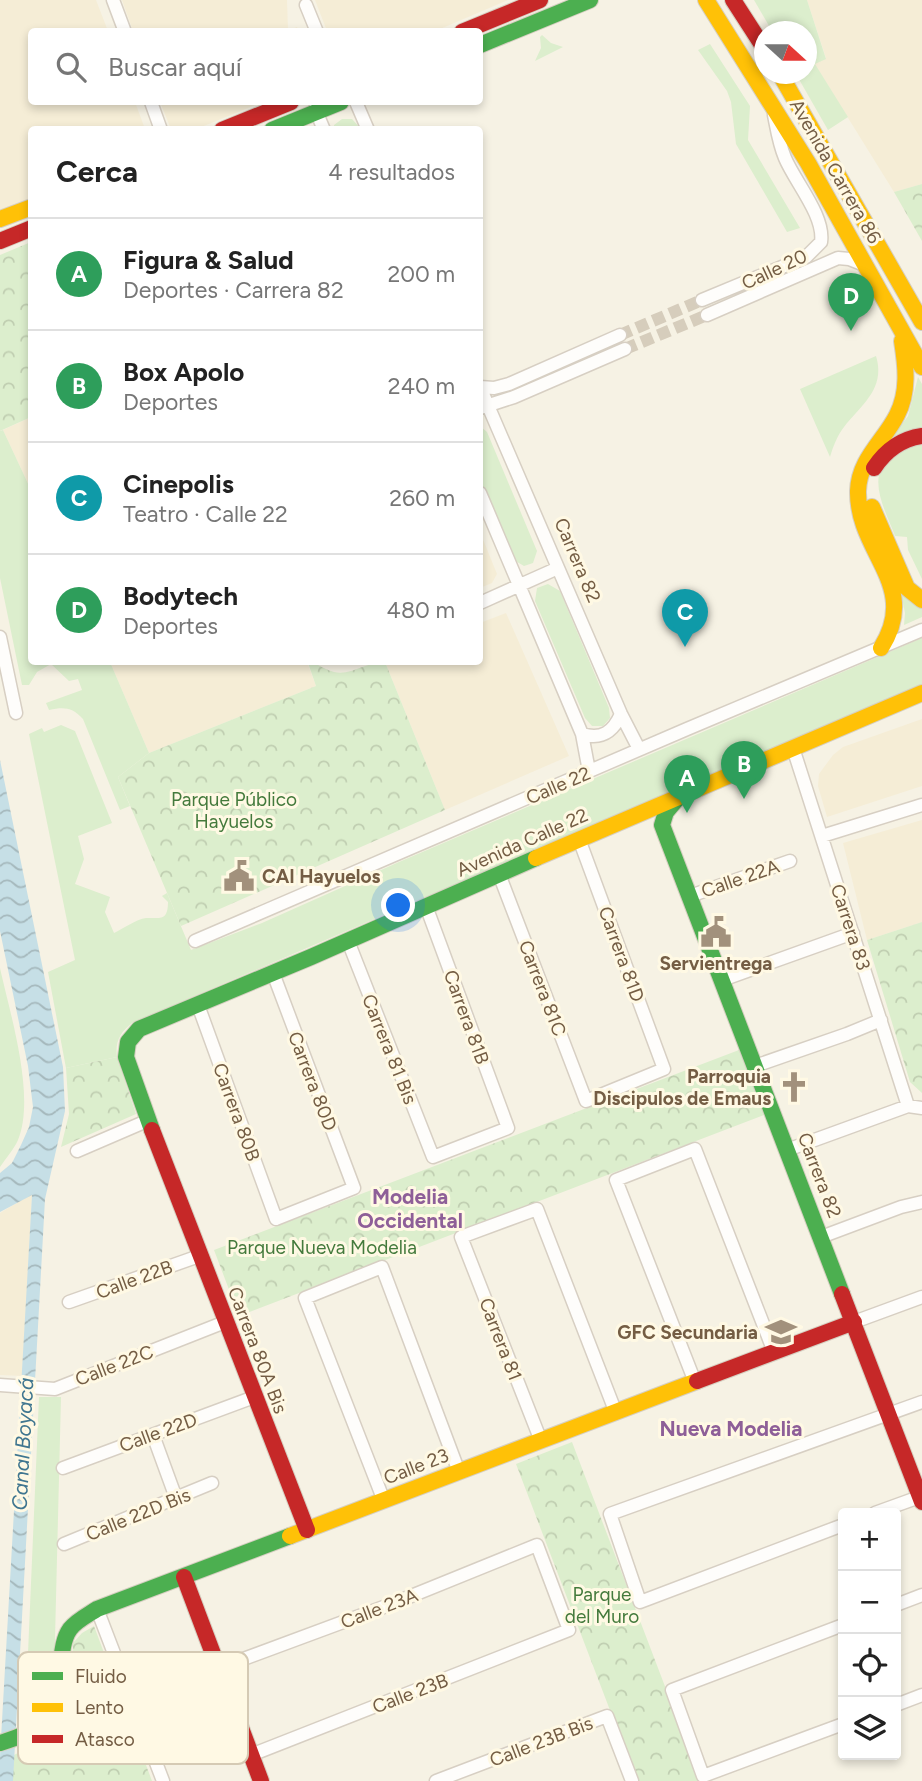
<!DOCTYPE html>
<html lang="es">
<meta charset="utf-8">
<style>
:root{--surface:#fff;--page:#f2f2f2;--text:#222;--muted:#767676;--line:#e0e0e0;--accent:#db2777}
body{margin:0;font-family:Figtree,sans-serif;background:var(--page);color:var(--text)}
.controls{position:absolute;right:21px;bottom:21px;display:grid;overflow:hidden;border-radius:7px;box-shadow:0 4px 10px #0003}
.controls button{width:63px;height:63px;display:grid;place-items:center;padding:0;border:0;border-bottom:2px solid var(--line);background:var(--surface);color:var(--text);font:35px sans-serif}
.compass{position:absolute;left:754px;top:21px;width:63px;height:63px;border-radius:50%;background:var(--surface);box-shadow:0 4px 10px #0003;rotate:111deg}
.you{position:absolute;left:399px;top:906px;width:24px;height:24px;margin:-18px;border:5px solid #fff;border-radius:50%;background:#1a73e8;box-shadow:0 0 0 10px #1a73e833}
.badge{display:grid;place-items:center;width:46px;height:46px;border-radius:50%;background:var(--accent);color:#fff;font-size:23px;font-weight:700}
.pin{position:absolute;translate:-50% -58px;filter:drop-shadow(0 2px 4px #0008)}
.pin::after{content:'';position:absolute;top:37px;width:24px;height:21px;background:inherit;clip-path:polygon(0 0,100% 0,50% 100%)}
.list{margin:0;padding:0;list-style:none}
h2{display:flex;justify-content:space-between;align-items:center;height:91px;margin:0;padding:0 28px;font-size:30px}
h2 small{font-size:23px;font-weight:400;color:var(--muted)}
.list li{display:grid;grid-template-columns:46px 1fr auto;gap:21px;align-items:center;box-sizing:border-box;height:112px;padding:0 28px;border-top:2px solid var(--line)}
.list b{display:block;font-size:26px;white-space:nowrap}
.list p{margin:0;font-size:23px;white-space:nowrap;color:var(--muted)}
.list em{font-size:23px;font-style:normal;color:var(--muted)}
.icon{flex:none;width:38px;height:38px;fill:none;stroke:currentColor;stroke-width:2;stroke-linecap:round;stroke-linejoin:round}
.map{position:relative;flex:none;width:922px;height:1781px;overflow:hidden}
.search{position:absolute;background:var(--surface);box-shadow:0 4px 10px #0003;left:28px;top:28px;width:455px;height:77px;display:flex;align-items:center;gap:18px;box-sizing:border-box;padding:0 24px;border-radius:7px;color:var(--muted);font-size:26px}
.panel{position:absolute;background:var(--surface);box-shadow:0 4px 10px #0003;left:28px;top:126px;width:455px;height:539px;border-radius:7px}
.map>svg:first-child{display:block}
</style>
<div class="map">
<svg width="922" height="1781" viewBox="0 0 922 1781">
<defs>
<pattern id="forest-crowns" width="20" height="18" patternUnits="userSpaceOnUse" patternTransform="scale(1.75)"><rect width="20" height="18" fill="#dceecd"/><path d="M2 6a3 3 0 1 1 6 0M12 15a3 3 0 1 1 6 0" fill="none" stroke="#c0ceb1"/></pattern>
<pattern id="water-waves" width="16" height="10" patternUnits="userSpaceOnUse" patternTransform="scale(1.75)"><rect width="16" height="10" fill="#c6dfe6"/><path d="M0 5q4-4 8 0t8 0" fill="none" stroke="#a5b8bc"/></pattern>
</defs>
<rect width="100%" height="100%" fill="#f6f2e4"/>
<path fill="#f5edd6" d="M0,0H96L108,31L32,32V102H135L145,129L32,130L31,198L0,211Z
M122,0H287L288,30L297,27L299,31H133Z
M315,0H508L433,32L327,31Z
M807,0H922V184L894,192L814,63L826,58Z
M160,102H263L194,130L171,129Z
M31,417V490L3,430Z
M480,532L497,574L492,583L480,588Z
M506,613L569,756L445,810L385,662H480V623Z
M110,662H307L316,686L149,753Z
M922,719V786L827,817L818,786L819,774L833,755L843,747Z
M922,820V922L867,940L843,843Z
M32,1194L23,1376L0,1375V1213Z"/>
<path fill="#dceecd" d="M754,0H807L826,59L815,64L848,117L828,130L796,74H806V32L772,31Z
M542,35L551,43L563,47L535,61L541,48L540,37Z
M710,44L750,106L748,140L800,228L787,232L736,144L731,102L727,91L698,50Z
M342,119H352L361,129H334V125Z
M876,356C886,389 861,405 844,427C837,436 833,447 830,457L800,389Z
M918,377L922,384V428L891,439L908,416Z
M480,426L487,432L537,551L533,563L524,566L512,559L480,483Z
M3,430L31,490L32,662H110L149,753L118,777L130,806L120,810L83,719C72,707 64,707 49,710L46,703L82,690L78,679L69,681L51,664L37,672L29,685H22L0,578V431Z
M922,439V579L908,550L907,537L895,536C888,516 868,483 885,463C892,453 911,446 922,439Z
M548,584L560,591L609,708L610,718L603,726H592L585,718L535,601L537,588Z
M900,588L922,609V617L904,625L905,613Z
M922,638V684L132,1023C120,1033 115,1041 117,1057L66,1068L48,972L75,960L29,734L42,728L44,732L61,725L75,731L112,823L78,836L84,859L75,884L110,897L105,912L114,933C123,929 136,919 146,918C158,917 168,923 168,902L162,896L167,893L191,950L262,923L399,862Z
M0,968C10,1014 36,1096 18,1140C14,1149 6,1158 0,1167Z
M39,1397H61L54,1679C50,1705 47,1710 25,1723Z"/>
<path fill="url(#forest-crowns)" d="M922,184V241L894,192Z
M31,242V417L0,431V255Z
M312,662C319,665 326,670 334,672C352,676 367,661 385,662L445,810L181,926L118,777L149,753L316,686L308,663Z
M922,922V1093L910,1082L867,940Z
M739,1050L764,1115L239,1316L214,1250Z
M117,1057L136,1114L61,1147L69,1114L66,1068Z
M572,1442L701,1781H637L516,1464Z
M94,1626L152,1781H0V1762L50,1737L64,1722L70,1697L73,1643L82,1633Z"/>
<path fill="url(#water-waves)" d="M0,760L63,1067L65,1111L45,1199L13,1781H0V1756L32,1195L0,1212V1173L12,1163L21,1145L29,1127L33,1107L28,1066L0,931Z"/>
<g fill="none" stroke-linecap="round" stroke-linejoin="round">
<path stroke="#d6cdbc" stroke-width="12" stroke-dasharray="12 6" stroke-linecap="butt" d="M620,335L702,300
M625,349L707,315"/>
<defs>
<path id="street" d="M113,0L125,32
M306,5L317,32
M151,102L161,130
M316,102V111L324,130
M356,102L368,130
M702,300L806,257L821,242C825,216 795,182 785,158C779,144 777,130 774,115
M707,315L838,258L849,259L867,266
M480,387L621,714L639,749
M480,387L494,388L509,384L620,335
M480,408L514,397L625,349
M480,493L582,734L589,771
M480,603L558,568
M0,637L16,713
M582,734C602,740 613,732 621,714
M793,748L908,1106
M822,836L922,805
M499,874L586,1101L664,1069L579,839
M690,896L790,861
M195,941L687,729L922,630
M348,941L433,1157L508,1128L426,906
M722,980L853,933
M198,1005L276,1219L354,1188L273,973
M755,1066L847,1034L881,1020
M787,1150L908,1106L922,1108
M77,1151L149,1120
M821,1237L901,1207L922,1202
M69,1302L199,1256
M854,1322L922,1297
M695,1382L616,1180L695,1149L774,1352
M0,1385L55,1389L225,1322
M153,1435L176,1498
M541,1441L461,1237L537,1209L616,1413
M63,1468L254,1397
M384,1501L305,1298L382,1267L459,1472
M875,1513L922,1496
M843,1525L640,1602L610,1514L922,1402
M64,1544L212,1483
M896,1605L922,1595
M97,1609L163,1781
M843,1625L672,1690L703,1776L843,1724
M219,1668L389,1605L537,1545L569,1630L251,1755
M896,1705L922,1695
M436,1781L607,1716L632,1781"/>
<path id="fast" d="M480,45L590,0
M272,130L341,102
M677,799L666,812L662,825L842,1294
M152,1130L126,1057L128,1042L139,1029L311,957L536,858
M0,1743C40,1731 64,1718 61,1672C61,1658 62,1640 70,1629C77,1620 88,1615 97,1609L290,1536"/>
<path id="slow" d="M706,0L808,163L922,367
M780,74L922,322
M0,219L32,207
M872,507L907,588L922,600
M881,648C921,585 857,553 858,491C859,459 884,441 897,415C909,392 906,366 902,341
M536,858L922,693
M290,1536L697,1381"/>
<path id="jam" d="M733,0L764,48
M462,32L540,0
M222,130L291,102
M0,241L32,228
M874,468C886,450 901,439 922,436
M152,1130L307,1530
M842,1294L922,1502
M697,1381L854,1322
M184,1577L261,1781"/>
</defs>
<use href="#street" stroke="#d7cfc3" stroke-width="15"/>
<use href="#fast" stroke="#d6cfc1" stroke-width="18"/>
<use href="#slow" stroke="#d6cfc1" stroke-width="18"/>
<use href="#jam" stroke="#d6cfc1" stroke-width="18"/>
<use href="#street" stroke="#fefdfb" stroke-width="12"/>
<use href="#fast" stroke="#4caf50" stroke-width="16"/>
<use href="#slow" stroke="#ffc107" stroke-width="16"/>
<use href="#jam" stroke="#c62828" stroke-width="16"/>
</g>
<defs>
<symbol id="civic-bare" viewBox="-9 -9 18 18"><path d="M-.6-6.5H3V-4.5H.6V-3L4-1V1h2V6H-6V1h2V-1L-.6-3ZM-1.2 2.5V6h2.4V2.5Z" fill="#a2917c" stroke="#fff9e4" stroke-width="2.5" paint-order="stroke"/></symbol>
<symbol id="church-bare" viewBox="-9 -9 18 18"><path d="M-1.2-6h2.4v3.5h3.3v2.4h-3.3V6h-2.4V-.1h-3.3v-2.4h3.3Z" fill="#a2917c" stroke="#fff9e4" stroke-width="2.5" paint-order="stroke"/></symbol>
<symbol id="school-bare" viewBox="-9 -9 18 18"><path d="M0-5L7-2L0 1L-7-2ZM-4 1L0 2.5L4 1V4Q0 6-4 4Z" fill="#a2917c" stroke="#fff9e4" stroke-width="2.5" paint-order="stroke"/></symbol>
</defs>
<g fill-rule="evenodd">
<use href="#civic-bare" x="217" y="854" width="44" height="44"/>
<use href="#civic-bare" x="694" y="910" width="44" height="44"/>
<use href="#church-bare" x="772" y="1065" width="44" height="44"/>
<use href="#school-bare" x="759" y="1310" width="44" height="44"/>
</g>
<g text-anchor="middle" stroke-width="6" stroke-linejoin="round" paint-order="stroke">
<g font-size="19" fill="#745d44" stroke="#fff9e4">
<text transform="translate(836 171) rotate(60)" y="7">Avenida Carrera 86</text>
<text transform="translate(774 269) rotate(-25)" y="7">Calle 20</text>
<text transform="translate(578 560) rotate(67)" y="7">Carrera 82</text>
<text transform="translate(558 785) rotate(-23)" y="7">Calle 22</text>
<text transform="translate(522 842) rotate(-24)" y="7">Avenida Calle 22</text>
<text transform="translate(740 878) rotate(-19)" y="7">Calle 22A</text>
<text transform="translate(851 927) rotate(72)" y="7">Carrera 83</text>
<text transform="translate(622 954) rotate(70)" y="7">Carrera 81D</text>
<text transform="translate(543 988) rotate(69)" y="7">Carrera 81C</text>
<text transform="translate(467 1017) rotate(70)" y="7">Carrera 81B</text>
<text transform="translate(390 1049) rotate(68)" y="7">Carrera 81 Bis</text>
<text transform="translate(313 1081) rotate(69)" y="7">Carrera 80D</text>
<text transform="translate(237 1112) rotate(70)" y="7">Carrera 80B</text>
<text transform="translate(820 1175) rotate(69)" y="7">Carrera 82</text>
<text transform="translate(134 1279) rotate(-20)" y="7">Calle 22B</text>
<text transform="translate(501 1339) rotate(69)" y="7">Carrera 81</text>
<text transform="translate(258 1350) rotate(69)" y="7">Carrera 80A Bis</text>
<text transform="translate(114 1365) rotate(-21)" y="7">Calle 22C</text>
<text transform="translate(158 1432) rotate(-20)" y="7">Calle 22D</text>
<text transform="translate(416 1466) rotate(-21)" y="7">Calle 23</text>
<text transform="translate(138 1514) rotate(-22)" y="7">Calle 22D Bis</text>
<text transform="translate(379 1608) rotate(-21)" y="7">Calle 23A</text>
<text transform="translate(410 1693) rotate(-21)" y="7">Calle 23B</text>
<text transform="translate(541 1741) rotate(-21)" y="7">Calle 23B Bis</text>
</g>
<g font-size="19" fill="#447a3c" stroke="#fff9e4">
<text x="234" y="806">Parque Público<tspan x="234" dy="22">Hayuelos</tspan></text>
<text x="322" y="1254">Parque Nueva Modelia</text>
<text x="602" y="1601">Parque<tspan x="602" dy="22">del Muro</tspan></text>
</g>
<g font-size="19" font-weight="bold" fill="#745d44" stroke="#fff9e4" text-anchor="end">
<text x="262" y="883" text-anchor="start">CAI Hayuelos</text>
<text x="716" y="970" text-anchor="middle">Servientrega</text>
<text x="771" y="1083">Parroquia<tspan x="771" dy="22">Discipulos de Emaus</tspan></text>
<text x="758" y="1339">GFC Secundaria</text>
</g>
<g font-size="21" font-weight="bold" fill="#8e5f98" stroke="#fff9e4">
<text x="410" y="1204">Modelia<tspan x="410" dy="24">Occidental</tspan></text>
<text x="731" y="1436">Nueva Modelia</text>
</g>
<g font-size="21" font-style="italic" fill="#407690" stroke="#fff9e4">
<text transform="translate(23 1444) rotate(-87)" y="7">Canal Boyacá</text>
</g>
</g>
<rect x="18" y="1652" width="230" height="112" rx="10" fill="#fff9e4" stroke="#d5cab4" stroke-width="2"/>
<rect x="32" y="1672" width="31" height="8" fill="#4caf50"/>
<rect x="32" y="1703" width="31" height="9" fill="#ffc107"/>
<rect x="32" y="1735" width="31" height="8" fill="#c62828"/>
<g font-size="19" fill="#745d44">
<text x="75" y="1683">Fluido</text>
<text x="75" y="1714">Lento</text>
<text x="75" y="1746">Atasco</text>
</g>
</svg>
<div class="controls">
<button>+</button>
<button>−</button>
<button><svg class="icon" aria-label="locate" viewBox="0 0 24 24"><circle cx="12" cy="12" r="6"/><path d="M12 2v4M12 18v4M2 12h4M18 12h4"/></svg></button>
<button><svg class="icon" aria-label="layers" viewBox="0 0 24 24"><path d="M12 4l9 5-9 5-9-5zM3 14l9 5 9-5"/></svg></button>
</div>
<svg class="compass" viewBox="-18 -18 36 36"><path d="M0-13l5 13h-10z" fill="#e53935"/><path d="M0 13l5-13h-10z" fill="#767676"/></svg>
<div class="you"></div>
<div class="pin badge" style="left:687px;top:813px;background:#2e9e5b">A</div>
<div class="pin badge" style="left:744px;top:799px;background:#2e9e5b">B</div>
<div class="pin badge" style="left:685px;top:647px;background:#0f9aa8">C</div>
<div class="pin badge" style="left:851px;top:331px;background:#2e9e5b">D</div>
<div class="search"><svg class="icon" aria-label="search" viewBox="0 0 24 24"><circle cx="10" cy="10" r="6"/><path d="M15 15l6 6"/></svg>Buscar aquí</div>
<section class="panel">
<h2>Cerca<small>4 resultados</small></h2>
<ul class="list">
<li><span class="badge" style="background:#2e9e5b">A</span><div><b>Figura &amp; Salud</b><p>Deportes · Carrera 82</p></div><em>200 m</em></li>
<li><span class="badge" style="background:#2e9e5b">B</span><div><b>Box Apolo</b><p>Deportes</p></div><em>240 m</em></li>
<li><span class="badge" style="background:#0f9aa8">C</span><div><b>Cinepolis</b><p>Teatro · Calle 22</p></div><em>260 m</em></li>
<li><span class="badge" style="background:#2e9e5b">D</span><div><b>Bodytech</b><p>Deportes</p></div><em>480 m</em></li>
</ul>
</section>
</div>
